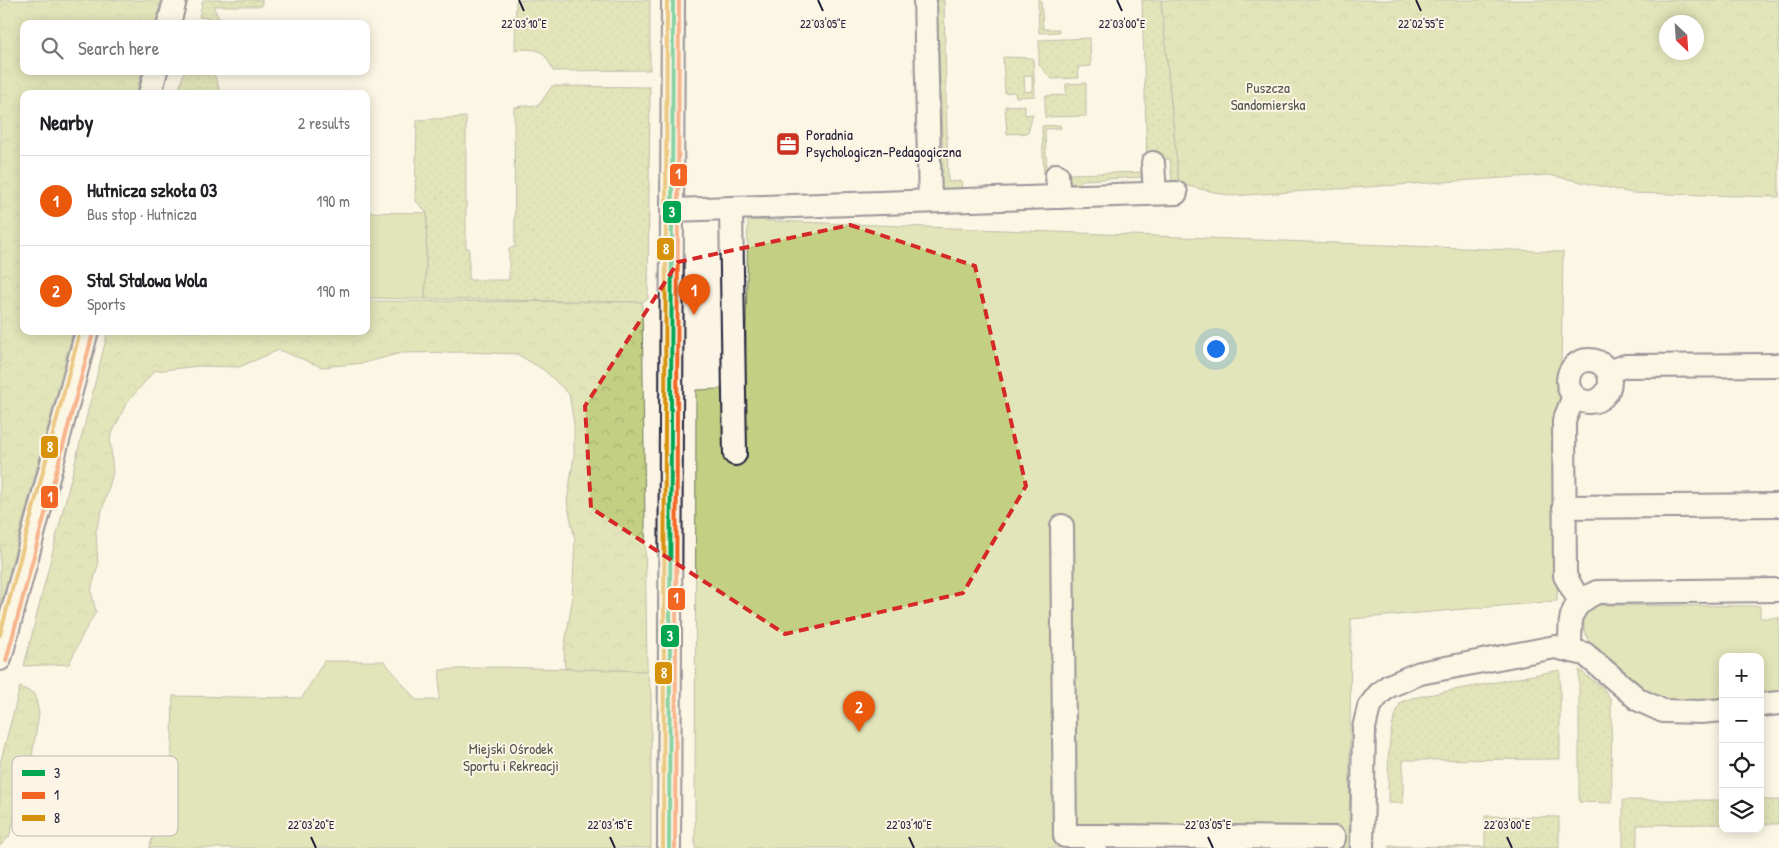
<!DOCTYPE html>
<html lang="en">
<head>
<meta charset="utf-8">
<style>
  :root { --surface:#fff; --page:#f6f6f6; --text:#202124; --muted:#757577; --line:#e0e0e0; --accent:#ea580c }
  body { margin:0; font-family:"Patrick Hand",sans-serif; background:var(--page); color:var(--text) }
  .controls { position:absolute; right:15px; bottom:15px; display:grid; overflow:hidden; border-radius:10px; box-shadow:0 2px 12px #0003 }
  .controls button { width:45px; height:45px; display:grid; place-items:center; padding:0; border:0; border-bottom:1px solid var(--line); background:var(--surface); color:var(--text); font:25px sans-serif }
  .compass { position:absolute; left:1659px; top:15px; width:45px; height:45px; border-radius:50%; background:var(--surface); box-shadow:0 2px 12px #0003; rotate:155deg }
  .you { position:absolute; left:1215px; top:348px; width:18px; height:18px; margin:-12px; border:4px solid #fff; border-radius:50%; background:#1a73e8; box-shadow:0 0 0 8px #1a73e833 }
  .badge { display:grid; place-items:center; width:32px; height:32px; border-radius:50%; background:var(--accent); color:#fff; font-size:16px; font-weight:700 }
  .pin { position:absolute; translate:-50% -41px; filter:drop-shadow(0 1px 2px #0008) }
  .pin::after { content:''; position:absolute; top:26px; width:18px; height:15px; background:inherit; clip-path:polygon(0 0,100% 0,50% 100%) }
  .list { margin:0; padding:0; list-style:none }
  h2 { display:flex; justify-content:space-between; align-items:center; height:65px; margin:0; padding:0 20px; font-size:21px }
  h2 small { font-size:16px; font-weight:400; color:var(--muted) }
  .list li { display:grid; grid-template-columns:32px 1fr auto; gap:15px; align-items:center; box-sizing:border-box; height:90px; padding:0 20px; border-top:1px solid var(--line) }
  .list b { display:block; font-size:19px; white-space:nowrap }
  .list p { margin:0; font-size:16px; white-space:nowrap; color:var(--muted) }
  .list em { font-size:16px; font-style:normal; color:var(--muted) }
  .icon { flex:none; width:28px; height:28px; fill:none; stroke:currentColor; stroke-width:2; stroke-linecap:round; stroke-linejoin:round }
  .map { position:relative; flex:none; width:1779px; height:848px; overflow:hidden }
  .search { position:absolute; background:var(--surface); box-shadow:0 2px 12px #0003; left:20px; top:20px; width:350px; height:55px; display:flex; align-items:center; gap:12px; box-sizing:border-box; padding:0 18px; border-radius:10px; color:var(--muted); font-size:19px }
  .panel { position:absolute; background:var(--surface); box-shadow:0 2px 12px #0003; left:20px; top:90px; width:350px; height:245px; border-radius:10px }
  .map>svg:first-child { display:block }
  .grass { fill:url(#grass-dots); stroke:#727960; fill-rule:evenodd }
  .forest { fill:url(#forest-crowns); stroke:#727960; fill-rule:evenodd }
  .park { fill:#c3d084; stroke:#727960 }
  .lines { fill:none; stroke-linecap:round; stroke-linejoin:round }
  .minor-casing { stroke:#22223b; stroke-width:26 }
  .minor { stroke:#fcf5e5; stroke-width:22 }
  .bus-1-casing { stroke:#fcf5e5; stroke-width:8 }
  .bus-2-casing { stroke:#fcf5e5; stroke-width:8 }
  .bus-3-casing { stroke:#fcf5e5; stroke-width:8 }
  .bus-1 { stroke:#00a651; stroke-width:4 }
  .bus-2 { stroke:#f26522; stroke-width:4 }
  .bus-3 { stroke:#d79209; stroke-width:4 }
  .marked { fill:none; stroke:#d62828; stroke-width:4; stroke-dasharray:10 6; stroke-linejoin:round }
  .ticks { fill:none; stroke:#22223b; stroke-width:2 }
  .labels { text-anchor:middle; stroke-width:4; stroke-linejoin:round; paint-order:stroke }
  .park-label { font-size:15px; fill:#525651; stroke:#fcf5e5 }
  .poi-label { font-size:15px; fill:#22223b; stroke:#fcf5e5; text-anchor:start }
  .key { fill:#fcf5e5; stroke:#bbb6b2; stroke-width:1 }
  .key-label { font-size:14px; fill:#22223b }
  .ticks-label { font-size:12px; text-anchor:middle; fill:#22223b; stroke:#fcf5e5; stroke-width:4; stroke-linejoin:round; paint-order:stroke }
  .line-badge { stroke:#fcf5e5; stroke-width:2 }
  .badge-label { font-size:14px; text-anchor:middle; font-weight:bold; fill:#fff }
</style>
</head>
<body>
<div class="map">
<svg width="1779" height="848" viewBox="0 0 1779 848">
  <defs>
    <pattern id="grass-dots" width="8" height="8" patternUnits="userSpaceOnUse" patternTransform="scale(1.25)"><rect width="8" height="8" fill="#c3d084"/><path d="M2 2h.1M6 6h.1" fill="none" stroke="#a7b273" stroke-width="1.8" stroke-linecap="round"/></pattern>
    <pattern id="forest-crowns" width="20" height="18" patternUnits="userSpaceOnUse" patternTransform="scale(1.25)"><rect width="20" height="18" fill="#c3d084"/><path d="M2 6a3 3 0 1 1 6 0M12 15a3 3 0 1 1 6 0" fill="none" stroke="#a7b273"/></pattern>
  </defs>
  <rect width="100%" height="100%" fill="#fcf5e5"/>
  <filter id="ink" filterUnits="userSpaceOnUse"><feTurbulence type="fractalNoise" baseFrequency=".02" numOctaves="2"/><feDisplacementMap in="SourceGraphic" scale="10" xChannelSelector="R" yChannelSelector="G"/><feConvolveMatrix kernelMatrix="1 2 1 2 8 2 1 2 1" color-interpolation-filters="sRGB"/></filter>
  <g filter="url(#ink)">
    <!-- grass -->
    <g class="grass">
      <polygon points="203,0 262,0 262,6 213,6 219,19 216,22 209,18 199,17"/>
      <path d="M 516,0 L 650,0 L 650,70 L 553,71 C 544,49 538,48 515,50 Z"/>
      <polygon points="930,0 944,0 948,182 962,181 961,193 940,192 937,178 943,170 938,21 931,15"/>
      <polygon points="1142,0 1161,0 1179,184 1172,182 1170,159 1147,161"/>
      <polygon points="1090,38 1091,66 1078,67 1079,78 1052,79 1039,65 1039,40"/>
      <path d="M 1003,57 L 1033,58 L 1035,96 L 1016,97 L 1015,92 L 1005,93 ZM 1032,75 L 1032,91 L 1025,92 L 1024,76 Z"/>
      <polygon points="184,71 213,71 221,94 178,94"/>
      <polygon points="1086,83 1086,116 1045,117 1045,96 1066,95 1066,84"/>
      <polygon points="552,86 650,87 648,299 642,302 425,299 427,213 415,200 417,120 466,117 466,248 469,248 469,280 509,280 509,248 515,247 514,107 539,105"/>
      <polygon points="1025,105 1025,115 1033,114 1028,133 1007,134 1005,106"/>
      <polygon points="1147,172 1147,177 1082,180 1074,190 1069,186 1069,174"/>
      <path d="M 1560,670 L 1560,759 L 1403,760 L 1403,803 L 1388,803 C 1389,770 1385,733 1401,702 L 1412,698 Z"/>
      <polygon points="1579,670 1602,687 1611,699 1612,803 1579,802"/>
      <polygon points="1623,800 1723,800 1723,824 1637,825 1637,848 1623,848"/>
      <rect x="1760" y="800" width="19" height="24"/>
      <polygon points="1485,816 1559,817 1559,848 1389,848 1389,846 1485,847"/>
    </g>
    <!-- forest -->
    <g class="forest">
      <polygon points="0,0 161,0 155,24 24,24 24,71 142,71 136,94 24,94 24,331 73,331 0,607"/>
      <path d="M 1161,0 L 1779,0 L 1779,197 L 1632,193 L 1549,175 L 1231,196 L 1179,184 ZM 1666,22 L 1696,22 L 1696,52 L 1666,52 Z"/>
      <polygon points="366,301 642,302 647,671 565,669 564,650 572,602 575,540 567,502 574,455 574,424 569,394 544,370 517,354 467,352 401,353 364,363 322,367 279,350 239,367 199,366 154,371 126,404 110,438 113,473 96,531 98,565 91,591 96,612 83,634 69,664 24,666 108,331 366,331"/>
      <polygon points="20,687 35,694 39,714 31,762 9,837 0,846 0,764"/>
    </g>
    <!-- park -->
    <g class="park">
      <polygon points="1038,0 1041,0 1043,29 1059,29 1059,32 1039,33"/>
      <polygon points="1060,125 1061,128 1045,129 1047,178 1044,180 1042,126"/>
      <polygon points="366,212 427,213 425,299 366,298"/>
      <polygon points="748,220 1563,252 1557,601 1351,619 1349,848 695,848 696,390 745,388"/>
      <polygon points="1584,605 1760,606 1760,618 1779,618 1779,697 1760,698 1760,657 1723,657 1723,702 1666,701 1636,689 1590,645 1584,629"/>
      <polygon points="324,661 384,661 416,700 439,700 440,670 496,667 647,671 651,693 651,848 149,848 171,783 173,696 302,698"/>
    </g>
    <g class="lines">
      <defs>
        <g id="minor">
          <polyline points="925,0 930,201"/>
          <polyline points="169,24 175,0"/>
          <polyline points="150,94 156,71"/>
          <polyline points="1153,163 1155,193"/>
          <polyline points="1057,175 1059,197"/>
          <polyline points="672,210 1176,193"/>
          <polyline points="731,210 735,454"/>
          <circle cx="1589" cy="381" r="21"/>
          <polyline points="1608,372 1625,366 1779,365"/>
          <polyline points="1574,396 1564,421 1565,576 1579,600"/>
          <polyline points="1564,507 1779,505"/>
          <polyline points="1062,526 1065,836 1095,836"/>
          <path d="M 1570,650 C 1571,618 1566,607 1597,592 L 1779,590"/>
          <polyline points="0,659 87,331"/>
          <polyline points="1760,705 1779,703"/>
          <polyline points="669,848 673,0"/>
          <polyline points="1095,848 1095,836 1334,838"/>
          <polyline points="1362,848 1364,728 1369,707 1379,694 1389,686 1420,673 1555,647 1585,654 1639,700 1663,711 1701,712 1723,710"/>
        </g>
      </defs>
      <!-- minor casing -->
      <use href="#minor" class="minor-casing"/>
      <!-- minor -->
      <use href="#minor" class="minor"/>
      <defs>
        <polyline id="bus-1" points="669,848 673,0"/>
        <g id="bus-2">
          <polyline points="6,661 93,333"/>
          <polyline points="675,848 679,0"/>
        </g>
        <g id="bus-3">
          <polyline points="0,635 80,331"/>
          <polyline points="663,848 667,0"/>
        </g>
      </defs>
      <!-- bus-1 casing -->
      <use href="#bus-1" class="bus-1-casing"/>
      <!-- bus-2 casing -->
      <use href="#bus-2" class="bus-2-casing"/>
      <!-- bus-3 casing -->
      <use href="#bus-3" class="bus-3-casing"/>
      <!-- bus-1 -->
      <use href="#bus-1" class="bus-1"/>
      <!-- bus-2 -->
      <use href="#bus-2" class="bus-2"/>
      <!-- bus-3 -->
      <use href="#bus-3" class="bus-3"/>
    </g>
  </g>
  <!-- marked area -->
  <path d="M0 0H1779V848H0ZM 850,225 L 975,266 L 1026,486 L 963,593 L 785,634 L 591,508 L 585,406 L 678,262 Z" fill="#fcf5e5" fill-opacity=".55" fill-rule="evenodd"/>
  <path class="marked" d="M 850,225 L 975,266 L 1026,486 L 963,593 L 785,634 L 591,508 L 585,406 L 678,262 Z"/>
  <!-- ticks -->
  <path class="ticks" d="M 519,0 L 524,11M 818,0 L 823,11M 1117,0 L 1122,11M 1416,0 L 1421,11M 311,837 L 316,848M 610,837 L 615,848M 909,837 L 914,848M 1208,837 L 1213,848M 1507,837 L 1512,848"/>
  <!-- icons -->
  <defs>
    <symbol id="office-square" viewBox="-11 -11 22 22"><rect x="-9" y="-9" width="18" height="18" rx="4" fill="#c8321e" stroke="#fcf5e5"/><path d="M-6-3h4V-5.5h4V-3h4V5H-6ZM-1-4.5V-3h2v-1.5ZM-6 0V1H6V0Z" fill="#fff"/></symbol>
  </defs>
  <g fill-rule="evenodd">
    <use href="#office-square" x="774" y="130" width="28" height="28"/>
  </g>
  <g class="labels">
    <!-- park labels -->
    <g class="park-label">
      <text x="1268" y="93">Puszcza<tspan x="1268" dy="17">Sandomierska</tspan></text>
      <text x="511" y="754">Miejski Ośrodek<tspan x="511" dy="17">Sportu i Rekreacji</tspan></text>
    </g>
    <!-- poi labels -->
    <g class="poi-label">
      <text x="806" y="140">Poradnia<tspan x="806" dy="17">Psychologiczn-Pedagogiczna</tspan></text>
    </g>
  </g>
  <!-- legend -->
  <rect x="12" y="756" width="166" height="80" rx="8" class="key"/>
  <rect x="22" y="770" width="23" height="6" fill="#00a651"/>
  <rect x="22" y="792" width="23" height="7" fill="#f26522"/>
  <rect x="22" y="815" width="23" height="6" fill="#d79209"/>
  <g class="key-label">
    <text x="54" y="778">3</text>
    <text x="54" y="800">1</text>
    <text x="54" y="823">8</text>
  </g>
  <g class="ticks-label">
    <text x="524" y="28">22°03'10"E</text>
    <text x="823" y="28">22°03'05"E</text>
    <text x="1122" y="28">22°03'00"E</text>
    <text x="1421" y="28">22°02'55"E</text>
    <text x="311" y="829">22°03'20"E</text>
    <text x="610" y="829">22°03'15"E</text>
    <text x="909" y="829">22°03'10"E</text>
    <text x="1208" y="829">22°03'05"E</text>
    <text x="1507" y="829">22°03'00"E</text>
  </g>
  <g class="line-badge">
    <rect x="669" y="163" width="19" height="24" rx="5" fill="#f26522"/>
    <rect x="662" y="200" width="20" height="24" rx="5" fill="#00a651"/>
    <rect x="656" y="237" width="19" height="24" rx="5" fill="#d79209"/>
    <rect x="40" y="435" width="19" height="24" rx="5" fill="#d79209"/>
    <rect x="40" y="485" width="19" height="24" rx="5" fill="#f26522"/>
    <rect x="667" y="587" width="19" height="24" rx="5" fill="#f26522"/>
    <rect x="660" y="624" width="20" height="24" rx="5" fill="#00a651"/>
    <rect x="654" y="661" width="19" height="24" rx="5" fill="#d79209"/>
  </g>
  <g class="badge-label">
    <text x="678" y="179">1</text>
    <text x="672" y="217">3</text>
    <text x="666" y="254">8</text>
    <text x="50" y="452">8</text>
    <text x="50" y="502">1</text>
    <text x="676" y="603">1</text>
    <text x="670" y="641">3</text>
    <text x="664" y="678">8</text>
  </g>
</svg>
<div class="controls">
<button>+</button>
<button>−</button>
<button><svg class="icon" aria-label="locate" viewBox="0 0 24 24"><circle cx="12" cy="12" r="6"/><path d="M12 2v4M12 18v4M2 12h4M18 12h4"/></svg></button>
<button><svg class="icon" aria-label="layers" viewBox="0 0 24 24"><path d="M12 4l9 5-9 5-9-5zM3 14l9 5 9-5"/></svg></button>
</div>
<svg class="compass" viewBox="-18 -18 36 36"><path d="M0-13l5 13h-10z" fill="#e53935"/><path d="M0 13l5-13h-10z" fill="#757577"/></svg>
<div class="you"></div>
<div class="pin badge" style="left:694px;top:315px">1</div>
<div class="pin badge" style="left:859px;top:732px">2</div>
<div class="search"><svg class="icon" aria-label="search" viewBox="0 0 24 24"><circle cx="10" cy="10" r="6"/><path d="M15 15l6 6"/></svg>Search here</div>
<section class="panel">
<h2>Nearby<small>2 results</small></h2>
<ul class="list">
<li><span class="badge">1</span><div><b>Hutnicza szkoła 03</b><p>Bus stop · Hutnicza</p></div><em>190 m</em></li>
<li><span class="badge">2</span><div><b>Stal Stalowa Wola</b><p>Sports</p></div><em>190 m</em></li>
</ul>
</section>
</div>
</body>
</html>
